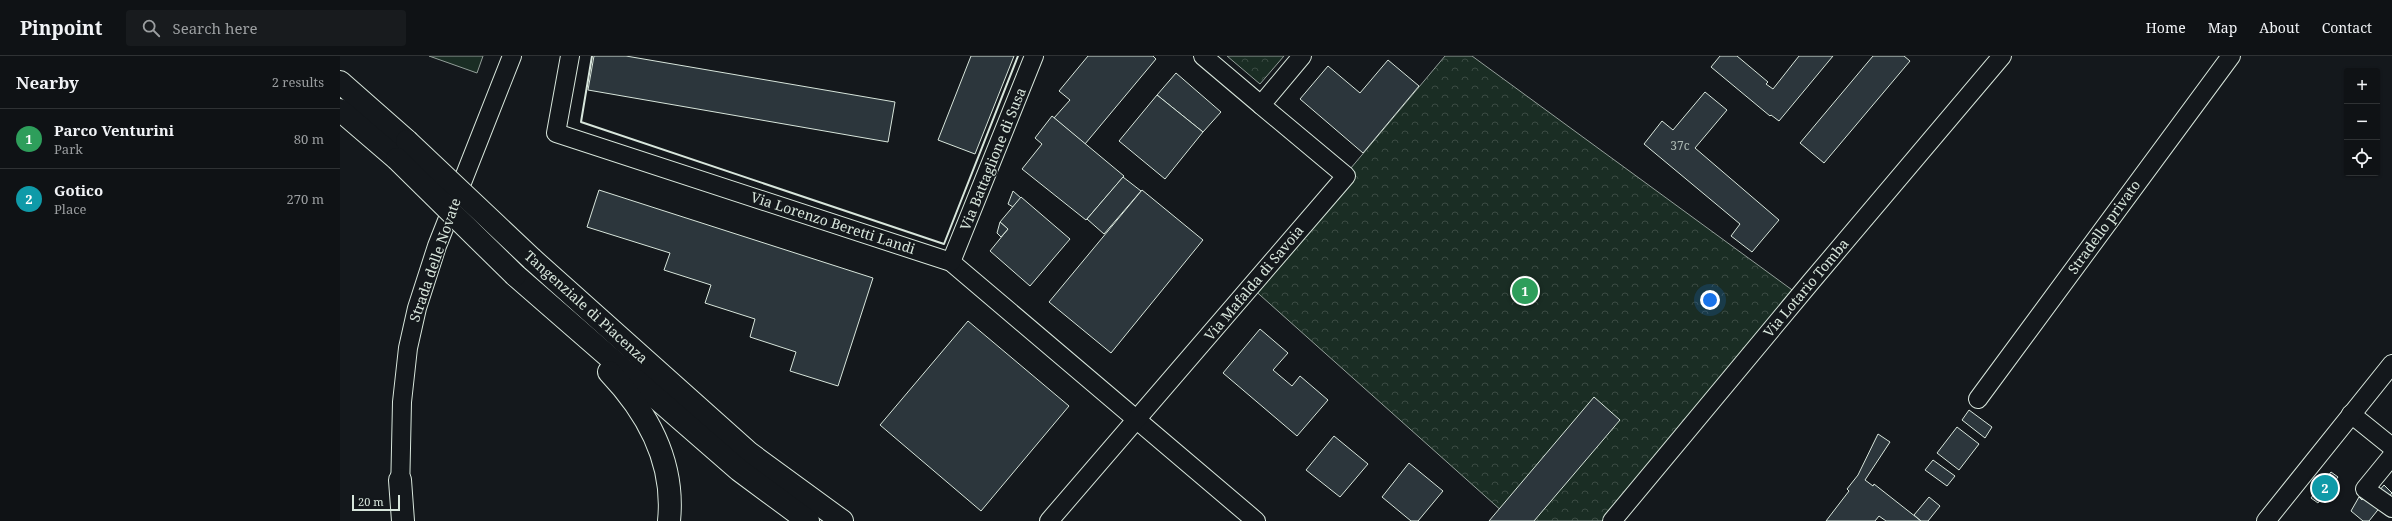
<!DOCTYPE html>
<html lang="en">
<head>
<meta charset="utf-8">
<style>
  :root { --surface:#0f1215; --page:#181b1e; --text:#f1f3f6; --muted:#9b9ea0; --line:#2f3234; --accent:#ffb74d }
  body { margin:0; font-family:"Noto Serif",serif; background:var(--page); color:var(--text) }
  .controls { position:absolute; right:12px; top:12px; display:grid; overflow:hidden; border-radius:4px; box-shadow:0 1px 3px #0004 }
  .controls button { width:36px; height:36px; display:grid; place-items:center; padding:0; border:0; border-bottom:1px solid var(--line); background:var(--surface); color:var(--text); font:20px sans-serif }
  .scale { position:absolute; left:12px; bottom:10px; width:48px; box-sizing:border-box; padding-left:4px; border:2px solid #d8e6dc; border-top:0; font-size:11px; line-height:14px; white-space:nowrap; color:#d8e6dc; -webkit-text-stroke:3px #14181c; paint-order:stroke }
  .you { position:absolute; left:1370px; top:244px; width:14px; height:14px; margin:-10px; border:3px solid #fff; border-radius:50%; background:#1a73e8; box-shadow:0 0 0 6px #1a73e833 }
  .badge { display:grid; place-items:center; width:26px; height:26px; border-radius:50%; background:var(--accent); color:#fff; font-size:13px; font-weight:700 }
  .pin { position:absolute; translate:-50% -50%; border:2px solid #fff; box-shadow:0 1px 4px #0006 }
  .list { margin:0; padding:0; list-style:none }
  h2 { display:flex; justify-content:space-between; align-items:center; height:52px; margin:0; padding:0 16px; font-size:17px }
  h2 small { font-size:13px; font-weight:400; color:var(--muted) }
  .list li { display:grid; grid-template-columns:26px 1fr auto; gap:12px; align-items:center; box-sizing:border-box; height:60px; padding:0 16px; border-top:1px solid var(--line) }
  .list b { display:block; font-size:15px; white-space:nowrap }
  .list p { margin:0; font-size:13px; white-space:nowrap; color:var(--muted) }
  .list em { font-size:13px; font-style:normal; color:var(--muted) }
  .icon { flex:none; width:22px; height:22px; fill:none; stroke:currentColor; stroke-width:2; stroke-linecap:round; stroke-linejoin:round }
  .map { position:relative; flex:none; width:2052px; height:465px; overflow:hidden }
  header { display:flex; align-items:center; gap:24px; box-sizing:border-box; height:56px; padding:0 20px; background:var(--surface); border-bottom:1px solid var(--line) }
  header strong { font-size:19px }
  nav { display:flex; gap:22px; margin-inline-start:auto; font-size:14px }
  .search { width:280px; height:36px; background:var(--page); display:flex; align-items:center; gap:10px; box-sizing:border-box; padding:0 14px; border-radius:4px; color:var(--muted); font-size:15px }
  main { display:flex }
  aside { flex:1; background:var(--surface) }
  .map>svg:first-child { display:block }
  .park { fill:url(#park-crowns); stroke:#939e99 }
  .pitch { fill:#1a2d24; stroke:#939e99 }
  .building { fill:#2c363c; stroke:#d8e6dc }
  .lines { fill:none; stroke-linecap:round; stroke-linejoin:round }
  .minor-casing { stroke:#d8e6dc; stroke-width:20 }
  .highway-casing { stroke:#d8e6dc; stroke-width:24 }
  .minor { stroke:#14181c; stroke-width:18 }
  .highway { stroke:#14181c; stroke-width:22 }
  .highway-bridge-casing { stroke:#d8e6dc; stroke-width:24; stroke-linecap:butt }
  .highway-bridge { stroke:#14181c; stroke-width:22 }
  .wall { stroke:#d8e6dc; stroke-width:2 }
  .labels { text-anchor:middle; stroke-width:3; stroke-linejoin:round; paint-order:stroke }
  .number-label { font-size:12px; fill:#adbab4 }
  .street-label { font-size:14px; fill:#d8e6dc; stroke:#14181c }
</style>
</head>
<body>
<header>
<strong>Pinpoint</strong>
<div class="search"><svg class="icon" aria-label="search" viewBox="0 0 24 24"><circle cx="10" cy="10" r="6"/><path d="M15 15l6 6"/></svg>Search here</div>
<nav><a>Home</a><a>Map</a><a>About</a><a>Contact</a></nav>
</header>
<main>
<aside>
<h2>Nearby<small>2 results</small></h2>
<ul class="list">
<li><span class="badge" style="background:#2e9e5b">1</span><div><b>Parco Venturini</b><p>Park</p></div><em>80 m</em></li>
<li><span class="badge" style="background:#0f9aa8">2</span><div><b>Gotico</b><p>Place</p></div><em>270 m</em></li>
</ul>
</aside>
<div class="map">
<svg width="2052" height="465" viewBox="0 0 2052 465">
  <defs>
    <pattern id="park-crowns" width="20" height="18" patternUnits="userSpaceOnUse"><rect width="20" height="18" fill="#1a2d24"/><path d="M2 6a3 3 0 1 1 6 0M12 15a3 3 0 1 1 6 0" fill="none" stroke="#3b4b43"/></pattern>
  </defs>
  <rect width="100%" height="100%" fill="#14181c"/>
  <!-- park -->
  <g class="park">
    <polygon points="887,0 944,0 920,28"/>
    <polygon points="1105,0 1132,0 1459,239 1272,465 1173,465 911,231"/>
  </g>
  <!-- pitch -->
  <polygon class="pitch" points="89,0 143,0 137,17"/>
  <!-- building -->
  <g class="building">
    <polygon points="254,0 286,0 555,46 548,86 248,34"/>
    <polygon points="631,0 674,0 635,98 598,84"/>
    <polygon points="748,0 813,0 816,3 745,88 714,62 730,44 719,35"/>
    <polygon points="1380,0 1397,0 1428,26 1426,28 1433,33 1459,0 1493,0 1439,65 1431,59 1430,60 1371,11"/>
    <polygon points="1533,0 1564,0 1570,5 1484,107 1460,87"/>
    <polygon points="1048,4 1079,30 1023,97 960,43 988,10 1020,37"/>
    <polygon points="836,17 881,56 863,76 817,39"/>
    <polygon points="1365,36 1387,54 1355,92 1439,164 1412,196 1391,180 1400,168 1304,88 1322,65 1333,74"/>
    <polygon points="817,39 863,76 825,123 779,85"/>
    <polygon points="712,60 784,120 746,164 682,113 702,88 695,82"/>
    <polygon points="783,121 801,135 764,178 747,163"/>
    <polygon points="259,134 533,222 498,330 450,315 456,296 410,281 415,263 365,247 371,229 324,214 330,197 247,171"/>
    <polygon points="802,134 863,184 771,297 709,246"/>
    <polygon points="673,135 681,142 673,151 668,148"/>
    <polygon points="681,141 730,183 690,230 650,195 668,173 660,166"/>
    <polygon points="660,166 668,173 661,181 657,177"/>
    <polygon points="628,265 729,350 641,455 540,369"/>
    <polygon points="920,273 948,297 933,314 952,330 960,320 988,344 957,380 883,317"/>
    <polygon points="1254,341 1280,364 1194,465 1149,465"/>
    <polygon points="1629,354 1652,371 1645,382 1622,364"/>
    <polygon points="1617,371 1639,388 1619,414 1597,397"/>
    <polygon points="1538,378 1550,386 1525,424 1533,430 1534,428 1581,465 1546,465 1539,460 1535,465 1486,465 1509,435 1507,433 1518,419"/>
    <polygon points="994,380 1028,408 1000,441 966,414"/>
    <polygon points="1593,404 1615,420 1607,430 1585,414"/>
    <polygon points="1069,407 1103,435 1078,465 1071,465 1042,441"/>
    <polygon points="1991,416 1998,421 1978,447 1971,442"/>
    <polygon points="2044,429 2052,437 2041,450 2032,443"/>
    <polygon points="2026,439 2041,450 2029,465 2023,465 2011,455 2019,441 2022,444"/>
    <polygon points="1589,441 1600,450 1588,465 1581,465 1574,459"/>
  </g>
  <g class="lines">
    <defs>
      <g id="minor">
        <polyline points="230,0 216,77 611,206 916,465"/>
        <polyline points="863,0 921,49"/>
        <polyline points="611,206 694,0"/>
        <polyline points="1638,343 1891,0"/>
        <polyline points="2011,358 2052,391"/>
        <polyline points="2052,400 2025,433 2052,452"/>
        <polyline points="60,438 62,346 68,292 77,252 97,190 172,0"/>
        <polyline points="709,465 1006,120 921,49 962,0"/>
        <polyline points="1272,465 1470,227 1662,0"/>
        <polyline points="1926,465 2052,308"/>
      </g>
      <g id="highway">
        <polyline points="0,26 67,85"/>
        <polyline points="0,54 57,103"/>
        <polyline points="192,203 409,397 502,465"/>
        <polyline points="175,219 399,414 468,465"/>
        <path d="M 269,316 C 308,357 335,407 329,465"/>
        <polyline points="60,424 63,465"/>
      </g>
    </defs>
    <!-- minor casing -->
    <use href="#minor" class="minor-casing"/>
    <!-- highway casing -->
    <use href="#highway" class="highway-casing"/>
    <!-- minor -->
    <use href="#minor" class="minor"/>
    <!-- highway -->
    <use href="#highway" class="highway"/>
    <defs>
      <g id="highway-bridge">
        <polyline points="67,85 192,203"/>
        <polyline points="57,103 175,219"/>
      </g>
    </defs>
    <!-- highway-bridge casing -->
    <use href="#highway-bridge" class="highway-bridge-casing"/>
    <!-- highway-bridge -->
    <use href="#highway-bridge" class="highway-bridge"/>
    <!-- wall -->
    <polyline class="wall" points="252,0 241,66 604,188 678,0"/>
  </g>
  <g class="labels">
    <!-- number labels -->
    <g class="number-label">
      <text x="1340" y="94">37c</text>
    </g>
    <!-- street labels -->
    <g class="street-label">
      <text transform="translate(653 103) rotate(-68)" y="5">Via Battaglione di Susa</text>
      <text transform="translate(493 167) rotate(18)" y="5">Via Lorenzo Beretti Landi</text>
      <text transform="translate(1764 171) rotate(-54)" y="5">Stradello privato</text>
      <text transform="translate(95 204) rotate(-71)" y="5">Strada delle Novate</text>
      <text transform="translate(914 227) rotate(-50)" y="5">Via Mafalda di Savoia</text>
      <text transform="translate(1466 232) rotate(-50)" y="5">Via Lotario Tomba</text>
      <text transform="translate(246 251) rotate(42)" y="5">Tangenziale di Piacenza</text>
    </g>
  </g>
</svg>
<div class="controls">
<button>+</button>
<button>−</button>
<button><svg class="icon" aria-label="locate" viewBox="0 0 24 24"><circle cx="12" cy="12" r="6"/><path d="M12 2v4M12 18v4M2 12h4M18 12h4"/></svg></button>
</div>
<div class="scale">20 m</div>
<div class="you"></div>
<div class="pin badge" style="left:1185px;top:235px;background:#2e9e5b">1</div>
<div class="pin badge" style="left:1985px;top:432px;background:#0f9aa8">2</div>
</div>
</main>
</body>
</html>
